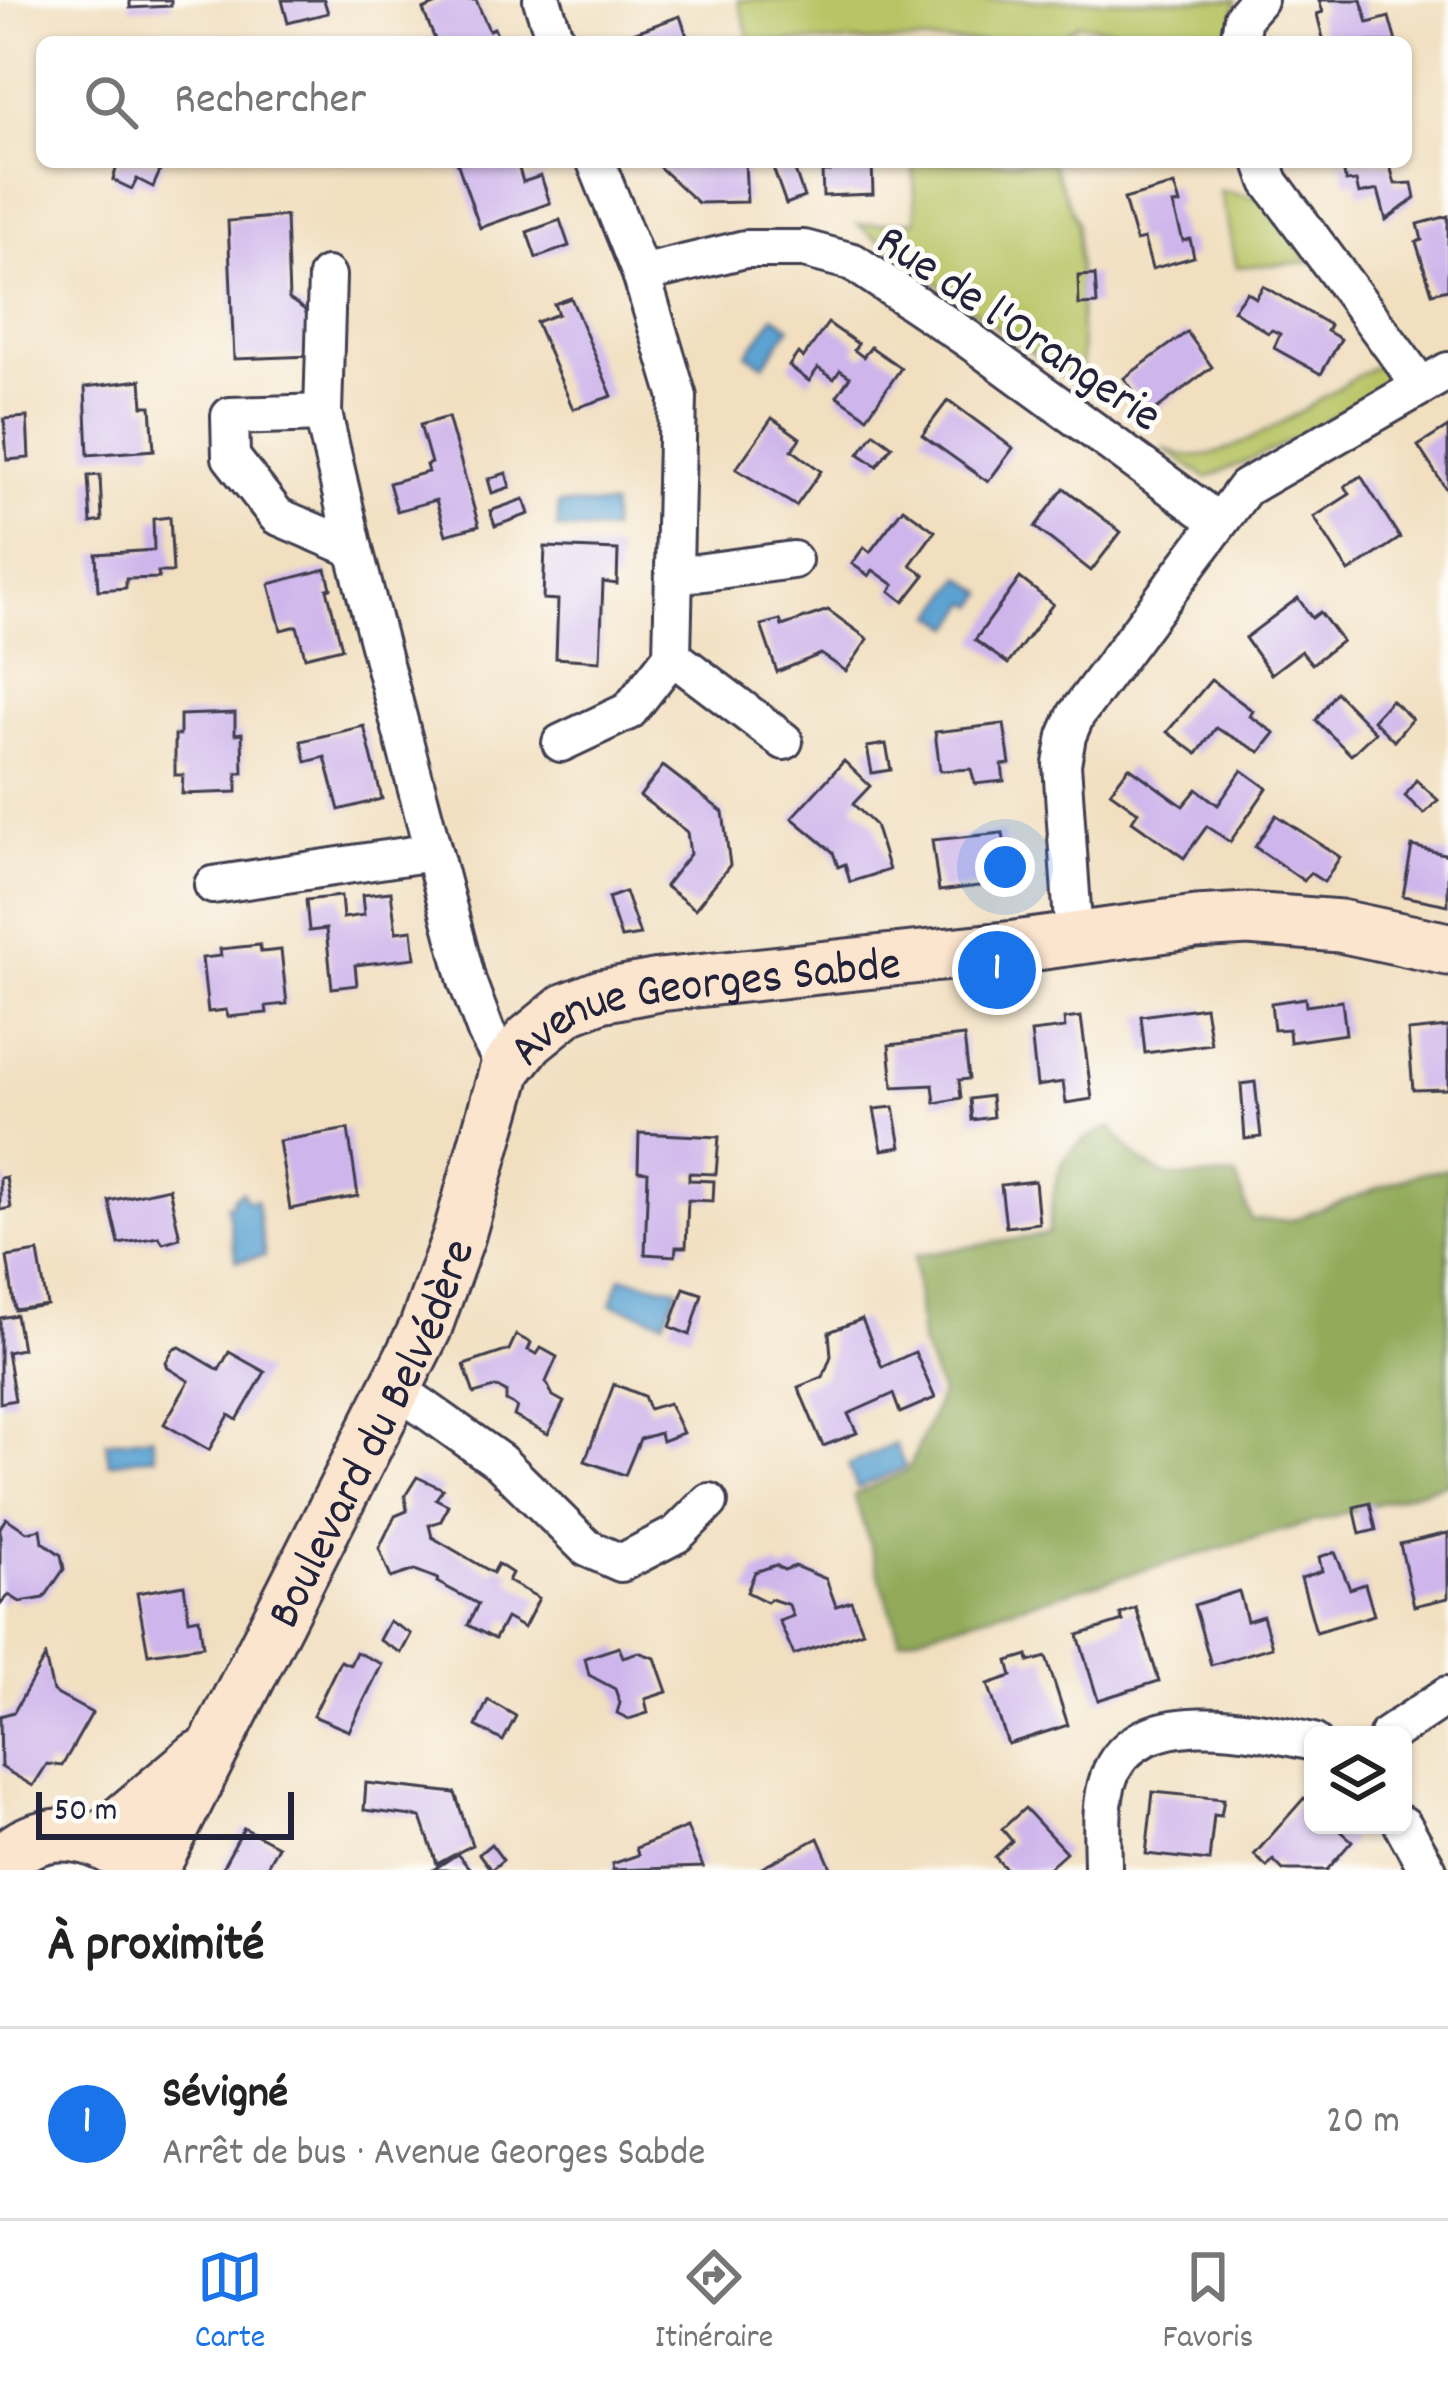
<!DOCTYPE html>
<html lang="fr">
<head>
<meta charset="utf-8">
<style>
  :root { --surface:#fff; --page:#f2f2f2; --text:#222; --muted:#767676; --line:#e0e0e0; --accent:#1a73e8 }
  body { margin:0; font-family:Dekko,sans-serif; background:var(--page); color:var(--text) }
  .controls { position:absolute; right:36px; bottom:36px; display:grid; overflow:hidden; border-radius:18px; box-shadow:0 3px 9px #0004 }
  .controls button { width:108px; height:108px; display:grid; place-items:center; padding:0; border:0; border-bottom:3px solid var(--line); background:var(--surface); color:var(--text); font:60px sans-serif }
  .scale { position:absolute; left:36px; bottom:30px; width:258px; box-sizing:border-box; padding-left:12px; border:6px solid #22223b; border-top:0; font-size:33px; line-height:42px; white-space:nowrap; color:#22223b; -webkit-text-stroke:9px #fdfcf7; paint-order:stroke }
  .you { position:absolute; left:1005px; top:867px; width:42px; height:42px; margin:-30px; border:9px solid #fff; border-radius:50%; background:#1a73e8; box-shadow:0 0 0 18px #1a73e833 }
  .badge { display:grid; place-items:center; width:78px; height:78px; border-radius:50%; background:var(--accent); color:#fff; font-size:39px; font-weight:700 }
  .pin { position:absolute; translate:-50% -50%; border:6px solid #fff; box-shadow:0 3px 12px #0006 }
  .list { margin:0; padding:0; list-style:none }
  h2 { display:flex; justify-content:space-between; align-items:center; height:156px; margin:0; padding:0 48px; font-size:51px }
  h2 small { font-size:39px; font-weight:400; color:var(--muted) }
  .list li { display:grid; grid-template-columns:78px 1fr auto; gap:36px; align-items:center; box-sizing:border-box; height:192px; padding:0 48px; border-top:3px solid var(--line) }
  .list b { display:block; font-size:45px; white-space:nowrap }
  .list p { margin:0; font-size:39px; white-space:nowrap; color:var(--muted) }
  .list em { font-size:39px; font-style:normal; color:var(--muted) }
  .icon { flex:none; width:66px; height:66px; fill:none; stroke:currentColor; stroke-width:2; stroke-linecap:round; stroke-linejoin:round }
  .map { position:relative; flex:none; width:1448px; height:1870px; overflow:hidden }
  .search { position:absolute; background:var(--surface); box-shadow:0 3px 9px #0004; left:36px; right:36px; top:36px; height:132px; display:flex; align-items:center; gap:30px; box-sizing:border-box; padding:0 42px; border-radius:18px; color:var(--muted); font-size:45px }
  .sheet { height:348px; background:var(--surface) }
  nav { display:flex; justify-content:space-around; align-items:center; box-sizing:border-box; height:168px; border-top:3px solid var(--line); background:var(--surface); font-size:33px; color:var(--muted) }
  nav a { display:grid; justify-items:center; gap:6px }
  nav .on { color:var(--accent) }
  .map>svg:first-child { display:block }
  .green { fill:#b8c465; stroke:#6d7350; stroke-width:3 }
  .forest { fill:#92aa5a; stroke:#5a664a; stroke-width:3 }
  .water { fill:#5ba3d2; stroke:#3e6286; stroke-width:3 }
  .building { fill:#ceb5eb }
  .lines { fill:none; stroke-linecap:round; stroke-linejoin:round }
  .street-casing { stroke:#413e4f; stroke-width:42 }
  .secondary-casing { stroke:#413e4f; stroke-width:57 }
  .street { stroke:#fff; stroke-width:36 }
  .secondary { stroke:#fbe5cf; stroke-width:51 }
  .labels { text-anchor:middle; stroke-width:10; stroke-linejoin:round; paint-order:stroke }
  .street-label { font-size:48px; fill:#22223b; stroke:#fdfcf7 }
</style>
</head>
<body>
<div class="map">
<svg width="1448" height="1870" viewBox="0 0 1448 1870">
  <rect width="100%" height="100%" fill="#fdfcf7"/>
  <filter id="ink" filterUnits="userSpaceOnUse"><feTurbulence type="fractalNoise" baseFrequency=".00833" numOctaves="2"/><feDisplacementMap in="SourceGraphic" scale="24" xChannelSelector="R" yChannelSelector="G"/><feConvolveMatrix kernelMatrix="1 2 1 2 8 2 1 2 1" color-interpolation-filters="sRGB"/></filter>
  <filter id="wash" filterUnits="userSpaceOnUse"><feTurbulence type="fractalNoise" baseFrequency=".004" numOctaves="4" result="noise"/><feDisplacementMap in="SourceGraphic" scale="48" xChannelSelector="R" yChannelSelector="G"/><feGaussianBlur stdDeviation="2.7" result="paint"/><feColorMatrix in="noise" values="0 0 0 0 0 0 0 0 0 0 0 0 0 0 0 0 0 1.4 0 .05"/><feComposite in="paint" operator="in"/></filter>
  <g filter="url(#wash)">
    <rect width="100%" height="100%" fill="#f1dfc0"/>
    <!-- green -->
    <g class="green">
      <polygon points="738,0 1236,0 1233,42 1173,42 1078,23 1056,42 751,42"/>
      <polygon points="913,162 1051,162 1077,223 1083,391 858,225 916,221"/>
      <polygon points="1220,191 1268,199 1310,262 1237,267"/>
      <path d="M 1381,362 L 1397,380 L 1275,449 L 1207,478 L 1163,448 C 1178,455 1192,458 1208,455 C 1256,445 1336,388 1381,362 Z"/>
    </g>
    <!-- forest -->
    <path class="forest" d="M 1111,1127 C 1157,1186 1166,1178 1236,1176 L 1251,1220 L 1292,1220 L 1417,1174 L 1448,1169 L 1448,1483 L 900,1640 L 854,1495 L 908,1470 L 941,1394 L 921,1343 L 914,1256 L 1048,1234 C 1056,1179 1052,1149 1111,1127 Z"/>
    <!-- water -->
    <g class="water">
      <polygon points="774,316 790,327 764,365 747,354"/>
      <polygon points="559,504 612,506 611,531 557,529"/>
      <polygon points="962,577 985,593 977,606 970,602 953,627 935,615"/>
      <polygon points="242,1191 247,1201 256,1200 265,1256 236,1261 227,1205 233,1203 233,1198"/>
      <polygon points="621,1277 678,1288 664,1321 611,1304"/>
      <polygon points="152,1436 155,1456 109,1463 106,1442"/>
      <polygon points="895,1444 905,1467 857,1488 848,1465"/>
    </g>
    <g id="blocks">
      <!-- building -->
      <g class="building">
        <polygon points="130,0 171,0 171,6 130,8"/>
        <polygon points="282,0 324,0 328,13 288,23"/>
        <polygon points="446,0 476,0 489,30 494,28 500,42 436,42 423,10"/>
        <polygon points="1319,0 1361,0 1368,23 1389,17 1396,42 1324,42 1317,14 1323,12"/>
        <polygon points="680,16 689,42 636,42 633,33"/>
        <polygon points="118,162 164,162 153,187 137,179 132,189 113,180"/>
        <polygon points="457,162 517,162 523,182 541,176 550,203 480,228"/>
        <polygon points="654,162 745,162 747,202 698,203"/>
        <polygon points="771,162 792,162 804,197 786,204"/>
        <polygon points="830,162 872,162 873,194 823,196 822,172 830,172"/>
        <polygon points="1341,162 1389,162 1395,184 1412,183 1415,198 1386,220 1378,190 1359,194 1356,181 1346,182"/>
        <polygon points="1174,185 1180,204 1173,205 1183,241 1190,239 1194,257 1152,269 1144,239 1136,241 1124,199"/>
        <polygon points="286,216 289,299 304,309 311,322 312,356 234,359 228,221"/>
        <polygon points="1448,216 1448,289 1432,293 1416,242 1422,240 1418,224"/>
        <polygon points="560,220 569,246 536,258 527,232"/>
        <polygon points="1095,275 1097,304 1079,305 1078,276"/>
        <polygon points="1263,286 1330,325 1327,331 1341,339 1321,374 1274,348 1280,334 1272,330 1268,333 1233,310 1247,292 1256,298"/>
        <polygon points="571,298 612,396 573,409 536,322 558,314 554,304"/>
        <polygon points="828,323 858,344 854,350 863,357 871,347 901,368 867,417 837,396 850,377 840,370 834,379 818,368 809,381 789,366 798,353 803,358"/>
        <polygon points="1187,332 1212,367 1150,414 1124,378"/>
        <polygon points="141,380 143,406 151,406 154,450 88,455 85,387"/>
        <polygon points="948,400 1013,448 988,482 922,435"/>
        <polygon points="27,417 29,458 7,460 4,419"/>
        <polygon points="448,417 479,526 446,535 436,500 397,511 389,483 428,472 426,465 431,463 420,425"/>
        <polygon points="772,418 800,438 792,450 821,471 796,506 736,469"/>
        <polygon points="1448,427 1448,492 1418,446"/>
        <polygon points="874,433 892,446 877,466 859,454"/>
        <polygon points="506,473 510,487 492,493 488,479"/>
        <polygon points="100,475 102,521 91,523 88,476"/>
        <polygon points="1361,476 1400,538 1349,572 1314,517 1350,494 1345,486"/>
        <polygon points="1064,488 1121,532 1091,571 1035,527"/>
        <polygon points="524,499 529,514 495,526 490,511"/>
        <polygon points="903,508 935,531 910,565 925,575 904,602 890,591 894,585 873,570 869,576 852,564 864,547 870,552"/>
        <polygon points="170,517 173,572 158,572 159,578 126,579 126,588 98,590 96,554 154,550 153,519"/>
        <polygon points="545,547 618,550 617,584 603,582 600,661 556,658 558,600 543,599"/>
        <polygon points="326,569 331,588 327,589 342,648 305,657 297,626 281,630 269,584"/>
        <polygon points="1020,578 1053,604 1008,664 975,640"/>
        <polygon points="1298,598 1312,618 1320,612 1342,641 1312,664 1301,651 1271,674 1245,638"/>
        <polygon points="828,610 868,639 846,671 821,654 777,672 761,625 780,620 782,626"/>
        <polygon points="1211,680 1253,711 1250,716 1275,733 1260,752 1216,728 1197,754 1167,732"/>
        <polygon points="1336,692 1375,732 1351,755 1316,720"/>
        <polygon points="1391,700 1412,719 1394,741 1373,720"/>
        <polygon points="235,713 235,734 242,733 243,773 237,773 237,792 182,794 183,775 175,775 175,735 180,735 180,715"/>
        <polygon points="1004,724 1010,764 1002,765 1004,781 975,784 971,769 940,771 935,732"/>
        <polygon points="364,726 382,799 339,810 325,757 306,762 301,741"/>
        <polygon points="886,744 891,770 872,773 867,747"/>
        <polygon points="844,761 870,786 853,804 875,825 889,870 850,882 845,864 838,867 833,852 792,818"/>
        <polygon points="663,766 723,812 730,865 695,909 665,886 690,854 687,832 640,796"/>
        <polygon points="1129,767 1183,806 1197,789 1218,805 1242,770 1267,788 1230,842 1207,826 1184,858 1132,821 1138,812 1110,792"/>
        <polygon points="1416,780 1438,800 1424,814 1405,796"/>
        <polygon points="1276,815 1340,857 1324,882 1310,873 1304,881 1255,847"/>
        <polygon points="1003,833 1010,882 939,891 932,840"/>
        <polygon points="1412,846 1448,855 1448,905 1403,896"/>
        <polygon points="391,892 396,932 412,930 415,958 355,965 357,985 332,988 326,929 309,931 306,900 341,896 343,918 364,915 362,895"/>
        <polygon points="625,892 640,935 621,938 608,898"/>
        <polygon points="260,945 261,952 281,950 287,1004 266,1006 267,1013 228,1017 226,1010 208,1012 202,958 221,956 220,949"/>
        <polygon points="1305,998 1306,1006 1342,1001 1346,1034 1290,1042 1289,1029 1274,1030 1271,1003"/>
        <polygon points="1205,1007 1211,1044 1145,1053 1141,1016"/>
        <polygon points="1081,1017 1092,1099 1066,1103 1063,1082 1037,1086 1031,1032 1065,1028 1064,1019"/>
        <polygon points="1448,1027 1448,1089 1413,1090 1408,1031"/>
        <polygon points="964,1036 969,1079 959,1080 961,1098 935,1103 933,1085 893,1087 889,1045"/>
        <polygon points="1255,1082 1261,1137 1245,1139 1241,1084"/>
        <polygon points="991,1096 993,1117 972,1120 970,1099"/>
        <polygon points="894,1107 901,1147 882,1150 874,1109"/>
        <polygon points="348,1129 358,1196 290,1209 279,1141"/>
        <polygon points="639,1133 719,1137 716,1174 689,1173 689,1180 714,1181 713,1201 688,1200 686,1247 676,1247 675,1256 645,1254 648,1172 638,1171"/>
        <polygon points="6,1177 11,1208 0,1210 0,1178"/>
        <polygon points="1035,1181 1039,1223 1006,1227 1001,1185"/>
        <polygon points="169,1188 180,1238 163,1243 159,1237 119,1244 109,1201"/>
        <polygon points="38,1252 47,1305 15,1310 7,1257"/>
        <polygon points="684,1288 702,1294 690,1335 670,1327"/>
        <polygon points="16,1315 22,1349 7,1352 15,1400 0,1403 0,1318"/>
        <polygon points="862,1319 882,1367 915,1352 935,1398 900,1413 893,1394 848,1414 857,1433 823,1446 798,1387 823,1377 831,1356 829,1332"/>
        <polygon points="516,1335 531,1343 528,1350 537,1354 541,1348 557,1357 546,1382 553,1396 564,1402 548,1434 514,1416 517,1407 506,1401 506,1392 497,1387 474,1394 464,1365 509,1350"/>
        <polygon points="180,1347 219,1370 229,1352 265,1372 237,1420 229,1415 209,1450 164,1424 189,1381 168,1368 166,1362 174,1349"/>
        <polygon points="614,1384 644,1396 649,1409 669,1403 683,1433 662,1441 660,1433 640,1439 625,1475 585,1461"/>
        <polygon points="417,1477 443,1489 436,1499 448,1505 441,1521 429,1525 432,1537 493,1573 498,1564 512,1573 508,1581 539,1598 524,1628 506,1618 495,1639 468,1625 478,1604 437,1582 438,1579 415,1570 391,1578 379,1548 395,1516 407,1511 405,1496"/>
        <polygon points="1370,1503 1376,1530 1360,1534 1354,1507"/>
        <polygon points="6,1518 27,1532 41,1529 43,1542 61,1555 64,1569 44,1598 20,1602 9,1595 0,1605 0,1528"/>
        <polygon points="1448,1533 1448,1598 1414,1606 1400,1544"/>
        <polygon points="1335,1552 1350,1589 1365,1584 1374,1615 1316,1632 1301,1578 1322,1571 1319,1557"/>
        <polygon points="776,1565 784,1570 795,1566 826,1579 836,1606 851,1601 863,1631 794,1655 779,1621 793,1616 789,1605 771,1599 767,1602 747,1592 755,1572"/>
        <polygon points="184,1585 189,1620 199,1618 203,1646 148,1654 137,1593"/>
        <polygon points="1239,1591 1247,1621 1263,1616 1272,1647 1211,1665 1194,1605"/>
        <polygon points="1136,1608 1159,1681 1098,1700 1078,1635 1123,1621 1120,1614"/>
        <polygon points="389,1621 411,1634 401,1653 379,1640"/>
        <polygon points="619,1647 623,1657 638,1652 655,1658 667,1692 645,1699 648,1713 629,1719 617,1713 620,1703 615,1689 589,1675 585,1658"/>
        <polygon points="356,1652 382,1664 349,1731 313,1716 340,1661 350,1665"/>
        <polygon points="1028,1655 1029,1662 1046,1657 1068,1725 1008,1744 988,1684 1012,1676 1008,1661"/>
        <polygon points="45,1657 53,1692 92,1713 62,1766 47,1764 33,1786 1,1767 0,1716 14,1712"/>
        <polygon points="488,1700 516,1716 503,1741 476,1726"/>
        <polygon points="366,1783 455,1793 472,1845 437,1864 421,1817 364,1810"/>
        <polygon points="1153,1792 1224,1799 1221,1816 1214,1815 1209,1861 1146,1854"/>
        <polygon points="1304,1798 1313,1806 1313,1825 1334,1825 1352,1841 1327,1870 1283,1870 1273,1860 1267,1867 1254,1855"/>
        <polygon points="1025,1808 1066,1852 1046,1870 1007,1870 995,1857 1012,1841 1002,1829"/>
        <polygon points="687,1827 703,1867 613,1870 612,1864 638,1855 636,1848"/>
        <polygon points="244,1828 278,1846 265,1870 221,1870"/>
        <polygon points="818,1838 832,1870 758,1870"/>
        <polygon points="491,1844 503,1860 491,1870 479,1854"/>
        <polygon points="457,1854 471,1870 433,1870"/>
      </g>
    </g>
  </g>
  <g filter="url(#ink)">
    <use href="#blocks" fill-opacity="0" stroke="#413e4f" stroke-width="3"/>
    <g class="lines">
      <defs>
        <g id="street">
          <polyline points="542,0 556,42"/>
          <polyline points="1239,42 1243,17 1258,0"/>
          <polyline points="596,162 641,274"/>
          <polyline points="1263,162 1270,182 1421,386"/>
          <polyline points="327,276 323,413 354,549 467,981 486,1032 506,1069"/>
          <polyline points="323,413 230,416 231,457 277,516 354,549"/>
          <polyline points="674,576 793,560"/>
          <polyline points="672,656 784,741"/>
          <polyline points="561,743 629,711 672,656 678,397 641,274 745,249 804,249 853,262 968,339 1219,522"/>
          <polyline points="213,885 433,852"/>
          <polyline points="1074,938 1062,764 1067,736 1076,715 1245,488 1448,371"/>
          <polyline points="397,1389 500,1462 587,1548 621,1563 677,1534 709,1502"/>
          <polyline points="1388,1735 1448,1695"/>
          <polyline points="1403,1825 1428,1870"/>
          <path d="M 1103,1870 C 1103,1840 1099,1805 1109,1777 C 1136,1702 1256,1729 1313,1742"/>
        </g>
        <g id="secondary">
          <polyline points="99,1841 199,1757"/>
          <path d="M 0,1865 C 38,1819 102,1830 139,1870"/>
          <path id="s1" d="M 152,1870 L 425,1329 L 459,1235 L 506,1069 L 529,1040 L 567,1009 L 601,996 L 659,985 L 1015,947 L 1196,922 L 1248,919 L 1340,926 L 1448,949"/>
        </g>
      </defs>
      <!-- street casing -->
      <use href="#street" class="street-casing"/>
      <!-- secondary casing -->
      <use href="#secondary" class="secondary-casing"/>
      <!-- street -->
      <use href="#street" class="street"/>
      <!-- secondary -->
      <use href="#secondary" class="secondary"/>
    </g>
  </g>
  <g class="labels">
    <!-- street labels -->
    <g class="street-label">
      <text transform="translate(1021 325) rotate(34)" y="17">Rue de l'Orangerie</text>
      <text dy="17" stroke="none"><textPath href="#s1" startOffset="1098">Avenue Georges Sabde</textPath></text>
      <text dy="17" stroke="none"><textPath href="#s1" startOffset="489">Boulevard du Belvédère</textPath></text>
    </g>
  </g>
</svg>
<div class="controls">
<button><svg class="icon" aria-label="layers" viewBox="0 0 24 24"><path d="M12 4l9 5-9 5-9-5zM3 14l9 5 9-5"/></svg></button>
</div>
<div class="scale">50 m</div>
<div class="you"></div>
<div class="pin badge" style="left:997px;top:970px">1</div>
<div class="search"><svg class="icon" aria-label="search" viewBox="0 0 24 24"><circle cx="10" cy="10" r="6"/><path d="M15 15l6 6"/></svg>Rechercher</div>
</div>
<section class="sheet">
<h2>À proximité<small></small></h2>
<ul class="list">
<li><span class="badge">1</span><div><b>Sévigné</b><p>Arrêt de bus · Avenue Georges Sabde</p></div><em>20 m</em></li>
</ul>
</section>
<nav>
<a class="on"><svg class="icon" aria-label="map" viewBox="0 0 24 24"><path d="M3 6l6-2 6 2 6-2v14l-6 2-6-2-6 2zM9 4v14M15 6v14"/></svg>Carte</a>
<a><svg class="icon" aria-label="directions" viewBox="0 0 24 24"><path d="M12 3l9 9-9 9-9-9zM9 14v-3h6M13 9l2 2-2 2"/></svg>Itinéraire</a>
<a><svg class="icon" aria-label="saved" viewBox="0 0 24 24"><path d="M7 4h10v16l-5-4-5 4z"/></svg>Favoris</a>
</nav>
</body>
</html>
